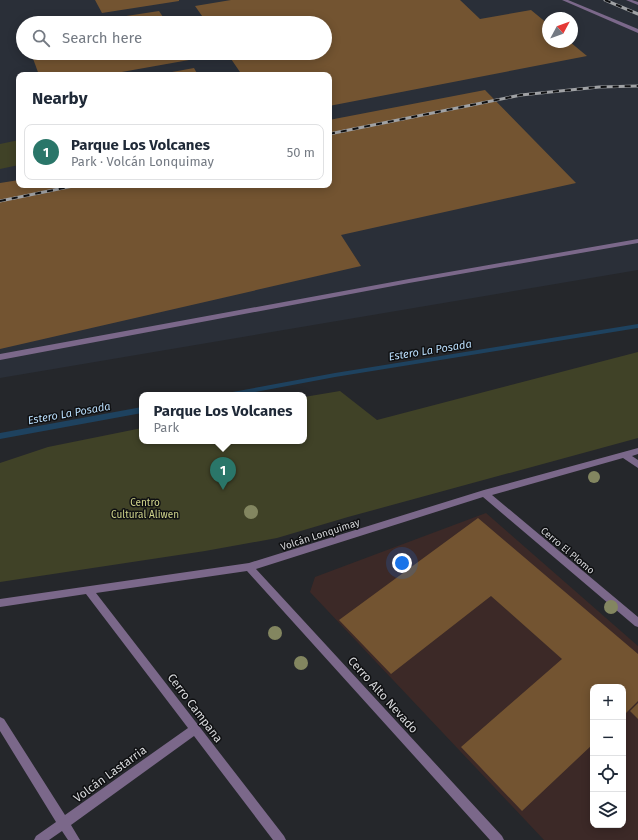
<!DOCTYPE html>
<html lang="en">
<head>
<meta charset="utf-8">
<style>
  :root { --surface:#fff; --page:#f2f2f3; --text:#1f2937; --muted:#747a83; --line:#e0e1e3; --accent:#2a7669 }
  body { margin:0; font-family:"Fira Sans",sans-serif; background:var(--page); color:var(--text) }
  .controls { position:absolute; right:12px; bottom:12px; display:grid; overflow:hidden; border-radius:8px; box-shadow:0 2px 10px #0003 }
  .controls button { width:36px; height:36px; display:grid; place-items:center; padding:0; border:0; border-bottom:1px solid var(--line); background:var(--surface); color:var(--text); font:20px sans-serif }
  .compass { position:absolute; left:542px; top:12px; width:36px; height:36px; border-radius:50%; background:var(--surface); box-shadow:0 2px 10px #0003; rotate:49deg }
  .you { position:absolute; left:402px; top:563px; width:14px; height:14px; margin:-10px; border:3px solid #fff; border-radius:50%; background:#1a73e8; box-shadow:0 0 0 6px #1a73e833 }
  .badge { display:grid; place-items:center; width:26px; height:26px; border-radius:50%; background:var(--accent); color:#fff; font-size:13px; font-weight:700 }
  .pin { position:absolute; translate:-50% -33px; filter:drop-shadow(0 1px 2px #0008) }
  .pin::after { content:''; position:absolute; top:21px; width:14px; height:12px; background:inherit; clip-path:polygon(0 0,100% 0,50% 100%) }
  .popup { position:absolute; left:139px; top:392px; width:168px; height:52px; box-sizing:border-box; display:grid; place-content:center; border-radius:8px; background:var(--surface); filter:drop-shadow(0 1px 3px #0005); font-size:13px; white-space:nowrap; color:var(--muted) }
  .popup b { font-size:15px; color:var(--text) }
  .popup::after { content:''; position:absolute; left:50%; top:100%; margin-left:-8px; border:8px solid transparent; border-top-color:var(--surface) }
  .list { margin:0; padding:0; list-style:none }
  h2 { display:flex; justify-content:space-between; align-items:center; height:52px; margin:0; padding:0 16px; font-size:17px }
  h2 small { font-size:13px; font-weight:400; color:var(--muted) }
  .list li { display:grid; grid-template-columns:26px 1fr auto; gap:12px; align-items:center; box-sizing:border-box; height:56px; margin:0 8px 8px; padding:0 8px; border:1px solid var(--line); border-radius:8px }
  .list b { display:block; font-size:15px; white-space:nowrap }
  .list p { margin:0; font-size:13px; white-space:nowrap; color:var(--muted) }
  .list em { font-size:13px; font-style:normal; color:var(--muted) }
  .icon { flex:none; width:22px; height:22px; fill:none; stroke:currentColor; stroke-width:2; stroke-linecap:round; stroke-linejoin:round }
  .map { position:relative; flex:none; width:638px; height:840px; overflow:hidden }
  .search { position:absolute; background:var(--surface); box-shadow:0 2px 10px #0003; left:16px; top:16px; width:316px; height:44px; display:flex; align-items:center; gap:10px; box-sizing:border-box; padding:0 14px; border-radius:22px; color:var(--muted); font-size:15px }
  .panel { position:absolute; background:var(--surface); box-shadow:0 2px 10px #0003; left:16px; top:72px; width:316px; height:116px; border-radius:8px }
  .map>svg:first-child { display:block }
  .built { fill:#2a2f38; fill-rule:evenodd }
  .education { fill:#3c2927; fill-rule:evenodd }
  .green { fill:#404227 }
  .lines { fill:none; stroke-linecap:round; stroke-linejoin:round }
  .stream { fill:#1e425f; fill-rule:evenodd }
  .building { fill:#735431 }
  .service { fill:#7b688a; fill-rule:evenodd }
  .minor { fill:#7b688a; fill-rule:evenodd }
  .rail-casing { stroke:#a0a2a5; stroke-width:3 }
  .rail { stroke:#0f1012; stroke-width:2; stroke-dasharray:6; stroke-linecap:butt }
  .tree { fill:#838660 }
  .labels { text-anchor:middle; stroke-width:3; stroke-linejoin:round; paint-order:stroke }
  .park-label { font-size:10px; fill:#d0d48b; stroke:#0f1012 }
  .street-label { font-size:10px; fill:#d6d7da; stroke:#0f1012 }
  .water-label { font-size:11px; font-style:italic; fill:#b9ddfb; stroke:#0f1012 }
  .near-street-label { font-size:12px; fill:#d6d7da; stroke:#0f1012 }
</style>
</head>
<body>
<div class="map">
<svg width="638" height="840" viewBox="0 0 638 840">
  <rect width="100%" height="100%" fill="#25272b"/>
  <!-- built -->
  <path class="built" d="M 0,0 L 638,0 L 638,270 L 0,378 ZM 548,18 L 572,18 L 572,42 L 548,42 ZM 23,23 L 325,23 L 325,53 L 23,53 ZM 19,75 L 329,75 L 329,185 L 19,185 Z"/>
  <!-- education -->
  <path class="education" d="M 486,513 L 638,646 L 638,840 L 544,840 L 310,592 L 315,577 ZM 593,687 L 623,687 L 623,825 L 593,825 Z"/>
  <!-- green -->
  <g class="green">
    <polygon points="19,140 19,165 0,169 0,144"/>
    <polygon points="638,352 638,438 348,517 277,538 205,551 0,582 0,463 48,447 142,428 142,441 304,441 304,397 340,391 377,420"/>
  </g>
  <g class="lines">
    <!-- stream -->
    <g class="stream">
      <polygon points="638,324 638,328 335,377 240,395 224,395 227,393 335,373"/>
      <polygon points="142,407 142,413 0,439 0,433"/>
    </g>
  </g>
  <!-- building -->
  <g class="building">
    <polygon points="95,0 179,0 179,1 102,13"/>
    <polygon points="231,0 460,0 480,19 531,10 548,24 548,42 570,42 587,56 329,106 329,75 242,75 227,53 325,53 325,23 207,23 195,6"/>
    <polygon points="159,11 167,23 87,23 87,22"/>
    <polygon points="31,53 185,53 189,60 105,75 39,75"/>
    <polygon points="194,68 198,75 161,75 161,74"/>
    <polygon points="485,90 576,183 341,235 361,266 0,349 0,183 19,180 19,185 329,185 329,120"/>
    <polygon points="478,518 638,654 638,701 623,716 623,687 593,687 593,744 522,811 461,747 562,659 491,596 391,674 339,620"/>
    <polygon points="638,703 638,719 630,711"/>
  </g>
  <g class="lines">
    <!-- service -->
    <g class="service">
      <polygon points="562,0 568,0 638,29 638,33"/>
      <polygon points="638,239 638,243 409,283 0,360 0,354 409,279"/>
    </g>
    <!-- minor -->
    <g class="minor">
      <polygon points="626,0 632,0 638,2 638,5"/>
      <polygon points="638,448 638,454 632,456 638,460 638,468 623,458 492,495 638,617 638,627 635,626 483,497 256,569 502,836 504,840 490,840 247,571 96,593 284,836 286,840 273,840 194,736 71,825 80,840 68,840 62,831 49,840 34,840 36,836 56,822 0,731 0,717 4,719 65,815 188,728 86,594 0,607 0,599 249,563 484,490"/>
    </g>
    <defs>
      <g id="rail">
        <polyline points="605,0 638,14"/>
        <polyline points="329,134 521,95 599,87 638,86"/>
        <polyline points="0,201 78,185"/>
      </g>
    </defs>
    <!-- rail casing -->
    <use href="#rail" class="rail-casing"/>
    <!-- rail -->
    <use href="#rail" class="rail"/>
  </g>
  <!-- trees -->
  <g class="tree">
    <circle cx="594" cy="477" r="6"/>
    <circle cx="251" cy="512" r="7"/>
    <circle cx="611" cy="607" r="7"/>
    <circle cx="275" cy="633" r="7"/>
    <circle cx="301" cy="663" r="7"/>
  </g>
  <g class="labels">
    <!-- park labels -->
    <g class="park-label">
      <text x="145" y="506">Centro<tspan x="145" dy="12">Cultural Aliwen</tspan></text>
    </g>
    <!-- street labels -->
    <g class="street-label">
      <text transform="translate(320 534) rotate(-18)" y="4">Volcán Lonquimay</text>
      <text transform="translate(568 550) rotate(40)" y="4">Cerro El Plomo</text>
    </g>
    <!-- water labels -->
    <g class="water-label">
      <text transform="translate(430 350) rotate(-9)" y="4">Estero La Posada</text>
      <text transform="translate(69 413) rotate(-10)" y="4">Estero La Posada</text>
    </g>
    <!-- near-street labels -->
    <g class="near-street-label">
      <text transform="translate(383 695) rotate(48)" y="4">Cerro Alto Nevado</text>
      <text transform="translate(195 708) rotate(53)" y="4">Cerro Campana</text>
      <text transform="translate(110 774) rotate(-36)" y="4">Volcán Lastarria</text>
    </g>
  </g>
</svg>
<div class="controls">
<button>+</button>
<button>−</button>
<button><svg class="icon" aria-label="locate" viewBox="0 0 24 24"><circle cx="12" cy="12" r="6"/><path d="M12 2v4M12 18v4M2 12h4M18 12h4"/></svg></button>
<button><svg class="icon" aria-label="layers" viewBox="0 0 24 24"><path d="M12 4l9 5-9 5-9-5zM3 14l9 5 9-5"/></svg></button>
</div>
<svg class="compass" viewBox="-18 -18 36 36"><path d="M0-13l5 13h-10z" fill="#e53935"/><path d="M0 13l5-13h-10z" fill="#747a83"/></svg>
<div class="you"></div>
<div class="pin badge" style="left:223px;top:490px">1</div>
<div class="popup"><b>Parque Los Volcanes</b>Park</div>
<div class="search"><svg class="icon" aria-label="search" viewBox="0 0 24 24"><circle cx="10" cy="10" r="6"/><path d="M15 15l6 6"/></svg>Search here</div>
<section class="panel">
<h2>Nearby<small></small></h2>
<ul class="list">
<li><span class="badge">1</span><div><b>Parque Los Volcanes</b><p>Park · Volcán Lonquimay</p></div><em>50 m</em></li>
</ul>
</section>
</div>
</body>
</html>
